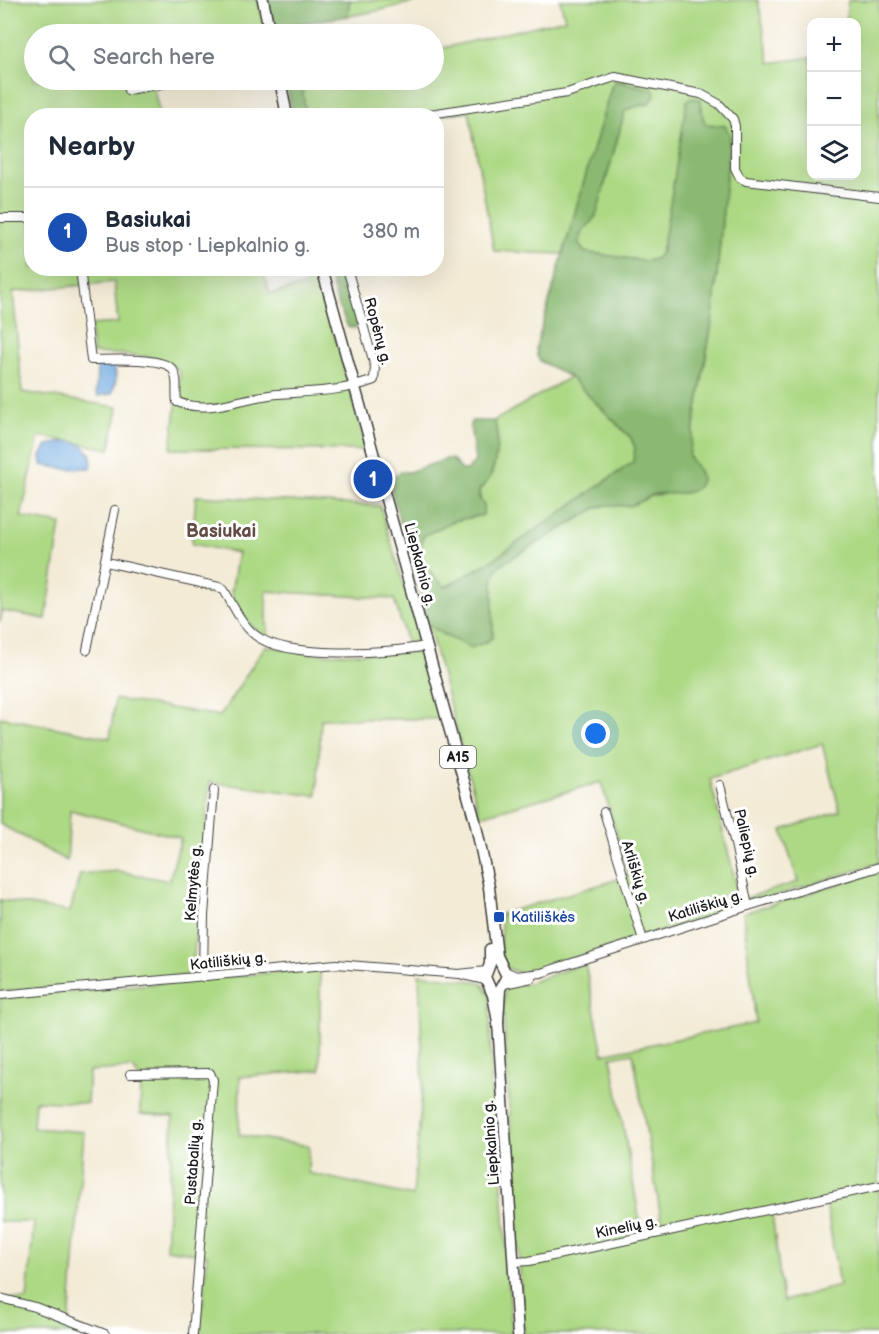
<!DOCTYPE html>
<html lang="en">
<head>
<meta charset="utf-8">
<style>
  :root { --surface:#fff; --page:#f2f2f3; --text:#1f2937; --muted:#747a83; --line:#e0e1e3; --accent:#2563eb }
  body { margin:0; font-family:"Balsamiq Sans",sans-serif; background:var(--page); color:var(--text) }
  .controls { position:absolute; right:18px; top:18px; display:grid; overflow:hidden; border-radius:12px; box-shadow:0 6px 24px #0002 }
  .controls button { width:54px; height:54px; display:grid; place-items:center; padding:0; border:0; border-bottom:2px solid var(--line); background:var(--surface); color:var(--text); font:30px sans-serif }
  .you { position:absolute; left:596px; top:734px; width:21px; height:21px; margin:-15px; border:4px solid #fff; border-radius:50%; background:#1a73e8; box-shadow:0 0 0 9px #1a73e833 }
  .badge { display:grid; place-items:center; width:39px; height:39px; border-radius:50%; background:var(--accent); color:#fff; font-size:20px; font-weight:700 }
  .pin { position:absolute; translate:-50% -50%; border:3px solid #fff; box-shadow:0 2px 6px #0006 }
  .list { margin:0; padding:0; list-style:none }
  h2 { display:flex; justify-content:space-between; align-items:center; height:78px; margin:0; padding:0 24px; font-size:26px }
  h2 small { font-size:20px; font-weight:400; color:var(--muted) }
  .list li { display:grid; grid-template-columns:39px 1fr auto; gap:18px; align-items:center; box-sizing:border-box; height:90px; padding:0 24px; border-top:2px solid var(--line) }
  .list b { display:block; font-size:22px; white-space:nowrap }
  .list p { margin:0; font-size:20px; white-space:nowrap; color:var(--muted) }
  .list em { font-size:20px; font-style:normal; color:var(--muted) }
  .icon { flex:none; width:33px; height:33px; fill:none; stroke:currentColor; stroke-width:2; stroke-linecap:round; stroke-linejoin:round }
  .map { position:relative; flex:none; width:879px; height:1334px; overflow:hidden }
  .search { position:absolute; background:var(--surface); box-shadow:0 6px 24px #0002; left:24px; top:24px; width:420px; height:66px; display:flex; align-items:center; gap:15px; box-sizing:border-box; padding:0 21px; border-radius:33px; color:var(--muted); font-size:22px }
  .panel { position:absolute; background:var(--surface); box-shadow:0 6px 24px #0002; left:24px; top:108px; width:420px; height:168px; border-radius:24px }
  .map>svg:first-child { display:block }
  .green { fill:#add985; stroke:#647a50; stroke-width:1.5; fill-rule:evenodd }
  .forest { fill:#8ab972; stroke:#536a47; stroke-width:1.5 }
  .water { fill:#6faae0; stroke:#46637e; stroke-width:1.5 }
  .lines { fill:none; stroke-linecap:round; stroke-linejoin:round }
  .minor-casing { stroke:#3c3b38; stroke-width:10 }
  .highway-casing { stroke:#3c3b38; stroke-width:13 }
  .minor { stroke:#fff; stroke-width:8 }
  .highway { stroke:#fff; stroke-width:10 }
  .transit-dot { fill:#1a4fb4; stroke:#fff; stroke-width:2 }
  .labels { text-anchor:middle; stroke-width:6; stroke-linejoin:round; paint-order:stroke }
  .shield { fill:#fff; stroke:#606060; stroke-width:1.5 }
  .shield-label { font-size:14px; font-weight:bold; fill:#1c1c1c }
  .street-label { font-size:15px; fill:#1c1c1c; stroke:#fff }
  .transit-label { font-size:15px; fill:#164399; stroke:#fff; text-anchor:start }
  .quarter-label { font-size:18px; font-weight:bold; fill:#644b44; stroke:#fff }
</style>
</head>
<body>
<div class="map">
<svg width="879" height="1334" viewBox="0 0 879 1334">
  <rect width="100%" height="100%" fill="#fff"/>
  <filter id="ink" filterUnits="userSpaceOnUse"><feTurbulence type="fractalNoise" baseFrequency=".0167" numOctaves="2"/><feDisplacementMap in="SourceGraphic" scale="12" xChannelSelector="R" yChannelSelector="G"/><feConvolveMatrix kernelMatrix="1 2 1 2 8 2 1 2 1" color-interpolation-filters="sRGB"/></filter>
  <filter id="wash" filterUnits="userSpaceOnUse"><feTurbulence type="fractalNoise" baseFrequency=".008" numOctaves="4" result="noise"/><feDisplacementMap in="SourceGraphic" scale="24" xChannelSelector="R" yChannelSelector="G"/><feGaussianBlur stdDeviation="1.35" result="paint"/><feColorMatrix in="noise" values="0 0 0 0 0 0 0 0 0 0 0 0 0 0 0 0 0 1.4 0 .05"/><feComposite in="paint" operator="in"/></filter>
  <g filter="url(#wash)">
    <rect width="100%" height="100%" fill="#f3ebd6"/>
    <!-- green -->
    <g class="green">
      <path d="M 0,0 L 258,0 L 266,34 L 34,34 L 34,80 L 160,80 L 152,82 L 160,115 L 32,116 L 32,268 L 263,269 L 270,294 L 307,285 L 304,269 L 316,269 L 367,450 L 171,449 L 180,375 C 172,352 114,355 93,353 L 90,325 L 118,323 L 114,282 L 13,292 L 22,392 L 118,407 L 110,449 L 39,436 L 21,517 L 61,524 L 46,619 L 2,611 L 0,622 Z"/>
      <polygon points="351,0 422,0 377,11 348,16 349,3"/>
      <path d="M 560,0 L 758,0 L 770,63 L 811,57 L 812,176 L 856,176 L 856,22 L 846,22 L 848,0 L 879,0 L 879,863 L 531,972 C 489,977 503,940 501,914 L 629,876 L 601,782 L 480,816 L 428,624 L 444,635 L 493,637 C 493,618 487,578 500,565 L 598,507 L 663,494 L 694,466 L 689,455 L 713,316 L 730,135 L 725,126 L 706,124 L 703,120 L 702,105 L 659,257 L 652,260 L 645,261 L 584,252 L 579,243 L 581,234 L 596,216 L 625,111 L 632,106 L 648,104 L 616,81 L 612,85 L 563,254 L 494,251 L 469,111 L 436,116 L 306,115 L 301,80 L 434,80 L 434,50 L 565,19 ZM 822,744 L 840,811 L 782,830 L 798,882 L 740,900 L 710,779 Z"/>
      <path d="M 570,377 L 631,438 L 635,448 L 633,462 L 488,563 L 445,587 C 428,571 417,561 423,536 L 453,521 L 483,515 L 479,490 C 482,487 486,483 489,479 C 496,467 500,433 494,421 Z"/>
      <path d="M 196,496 L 380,506 L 418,632 L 416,641 L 408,646 L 394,599 L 266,591 L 268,640 C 251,628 239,612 231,593 L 238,553 L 192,544 Z"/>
      <polygon points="265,646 318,654 420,652 426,658 441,719 321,719 317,796 210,782 192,975 0,992 0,900 70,912 80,874 118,871 169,881 181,838 70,810 67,861 0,824 0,717 110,738 115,699 220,716"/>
      <path d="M 879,872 L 879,1334 L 524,1334 L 503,1008 L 505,988 L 512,985 L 526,984 L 585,963 L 603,1054 L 756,1023 L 743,913 ZM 633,1053 L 662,1223 L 641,1228 L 611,1057 ZM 826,1202 L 839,1286 L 783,1301 L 772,1214 Z"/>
      <polygon points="320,968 320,1070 240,1077 239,1135 309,1146 308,1173 413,1196 423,1083 419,974 481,982 490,994 491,1089 497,1115 512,1334 200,1334 207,1255 166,1249 173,1117 140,1114 141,1081 133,1068 89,1071 87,1103 35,1101 33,1128 84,1132 69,1324 94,1334 0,1334 0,1297 27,1300 34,1222 0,1222 0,998"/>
    </g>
    <!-- forest -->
    <g class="forest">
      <polygon points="268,0 351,0 349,3 348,16 290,25 291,34 276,34"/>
      <polygon points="285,80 301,80 306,115 293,115"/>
      <path d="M 616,81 L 653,89 L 655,95 C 650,108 635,104 625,111 L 596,216 L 581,234 L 579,243 L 584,252 L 645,261 C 653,260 658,259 662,252 L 687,101 L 691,98 L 699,99 C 703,107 700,117 706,124 L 725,126 L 730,135 L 713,316 L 689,455 C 691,463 702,470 701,479 C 698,499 669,492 656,494 C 645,497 637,506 626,506 C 616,506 608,503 598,507 L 500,565 L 496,570 L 493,579 L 493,637 L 488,641 L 471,648 L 444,635 L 428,624 L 389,481 L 400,472 L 409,472 L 447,459 L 452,459 L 462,470 L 468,470 L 475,461 L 470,424 L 472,421 L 494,421 C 500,432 496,467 489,479 C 486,483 482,487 479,490 L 479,498 L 484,505 L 483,515 L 453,521 L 423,536 C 417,561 429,571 445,587 L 488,563 L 633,462 L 635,448 L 631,438 L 570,377 L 540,361 L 537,356 L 536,347 L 612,85 Z"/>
      <polygon points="328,269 343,269 357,325 355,328 348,327 337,302"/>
    </g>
    <!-- water -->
    <g class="water">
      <polygon points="102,364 115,365 116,380 112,394 98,396 96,393 97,366"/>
      <path d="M 70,441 C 84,444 95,452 91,468 L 65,469 L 42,465 L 41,456 L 47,445 Z"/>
    </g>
  </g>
  <g filter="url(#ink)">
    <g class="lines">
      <defs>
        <g id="minor">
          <polyline points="128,90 183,80"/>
          <polyline points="417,116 567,93 615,77 701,94 719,104 733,119 735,126 735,168 740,178 746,181 879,197"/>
          <polyline points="0,218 32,218"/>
          <path d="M 80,268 L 91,360 C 108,360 164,356 173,370 C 179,379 175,392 177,402 C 209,414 238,399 269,395 C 305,391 340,393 374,380 L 375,367 L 347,268"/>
          <path d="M 106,562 L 219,587 L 224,590 C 233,605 241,624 255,635 C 286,660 389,653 427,646"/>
          <polyline points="87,650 115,510"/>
          <polyline points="720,785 735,844 748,906"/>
          <polyline points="604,812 643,940"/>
          <polyline points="505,971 516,976 541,973 748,906 879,867"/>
          <polyline points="463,975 485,980"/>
          <polyline points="203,977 204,915 214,790"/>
          <polyline points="504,984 532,978"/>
          <polyline points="0,995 336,964 459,974 486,971"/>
          <polyline points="130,1074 210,1073 213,1080 193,1334"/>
          <polyline points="514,1262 529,1261 879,1186"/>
          <polyline points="0,1298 35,1307 105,1334"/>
        </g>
        <g id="highway">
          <polyline points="263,0 270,34"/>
          <polyline points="280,80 287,116"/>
          <polyline points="322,268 475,821 489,887 497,956 507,976 500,989 498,1022"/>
          <polyline points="490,949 490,964 485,977 493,995 498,1022 518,1334"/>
        </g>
      </defs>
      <!-- minor casing -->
      <use href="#minor" class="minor-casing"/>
      <!-- highway casing -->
      <use href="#highway" class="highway-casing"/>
      <!-- minor -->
      <use href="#minor" class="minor"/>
      <!-- highway -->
      <use href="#highway" class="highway"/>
    </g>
  </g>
  <!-- markers -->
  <rect class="transit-dot" x="493" y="911" width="12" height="12" rx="3"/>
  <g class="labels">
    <!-- shield labels -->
    <rect class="shield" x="440" y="746" width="36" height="22" rx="4.5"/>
    <g class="shield-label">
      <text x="458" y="762">A15</text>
    </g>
    <!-- street labels -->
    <g class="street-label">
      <text transform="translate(378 331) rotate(75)" y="5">Ropėnų g.</text>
      <text transform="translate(420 564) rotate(75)" y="5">Liepkalnio g.</text>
      <text transform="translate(747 843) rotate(77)" y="5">Paliepių g.</text>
      <text transform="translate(636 872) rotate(73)" y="5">Arliškių g.</text>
      <text transform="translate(193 883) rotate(-85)" y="5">Kelmytės g.</text>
      <text transform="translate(705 906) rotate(-17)" y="5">Katiliškių g.</text>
      <text transform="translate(228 961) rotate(-6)" y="5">Katiliškių g.</text>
      <text transform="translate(491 1143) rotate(-94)" y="5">Liepkalnio g.</text>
      <text transform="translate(193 1162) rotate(-86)" y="5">Pustabalių g.</text>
      <text transform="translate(626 1227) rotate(-12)" y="5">Kinelių g.</text>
    </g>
    <!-- transit labels -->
    <g class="transit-label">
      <text x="511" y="922">Katiliškės</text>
    </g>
    <!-- quarter labels -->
    <g class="quarter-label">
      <text x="221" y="537">Basiukai</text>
    </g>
  </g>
</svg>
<div class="controls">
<button>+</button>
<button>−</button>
<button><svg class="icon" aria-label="layers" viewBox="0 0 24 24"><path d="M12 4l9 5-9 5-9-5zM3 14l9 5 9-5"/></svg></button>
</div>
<div class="you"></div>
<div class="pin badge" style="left:373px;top:479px;background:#1a4fb4">1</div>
<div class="search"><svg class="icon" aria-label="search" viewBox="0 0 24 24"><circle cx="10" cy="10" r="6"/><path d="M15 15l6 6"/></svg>Search here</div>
<section class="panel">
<h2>Nearby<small></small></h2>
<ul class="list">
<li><span class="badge" style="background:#1a4fb4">1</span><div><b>Basiukai</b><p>Bus stop · Liepkalnio g.</p></div><em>380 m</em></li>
</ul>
</section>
</div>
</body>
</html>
